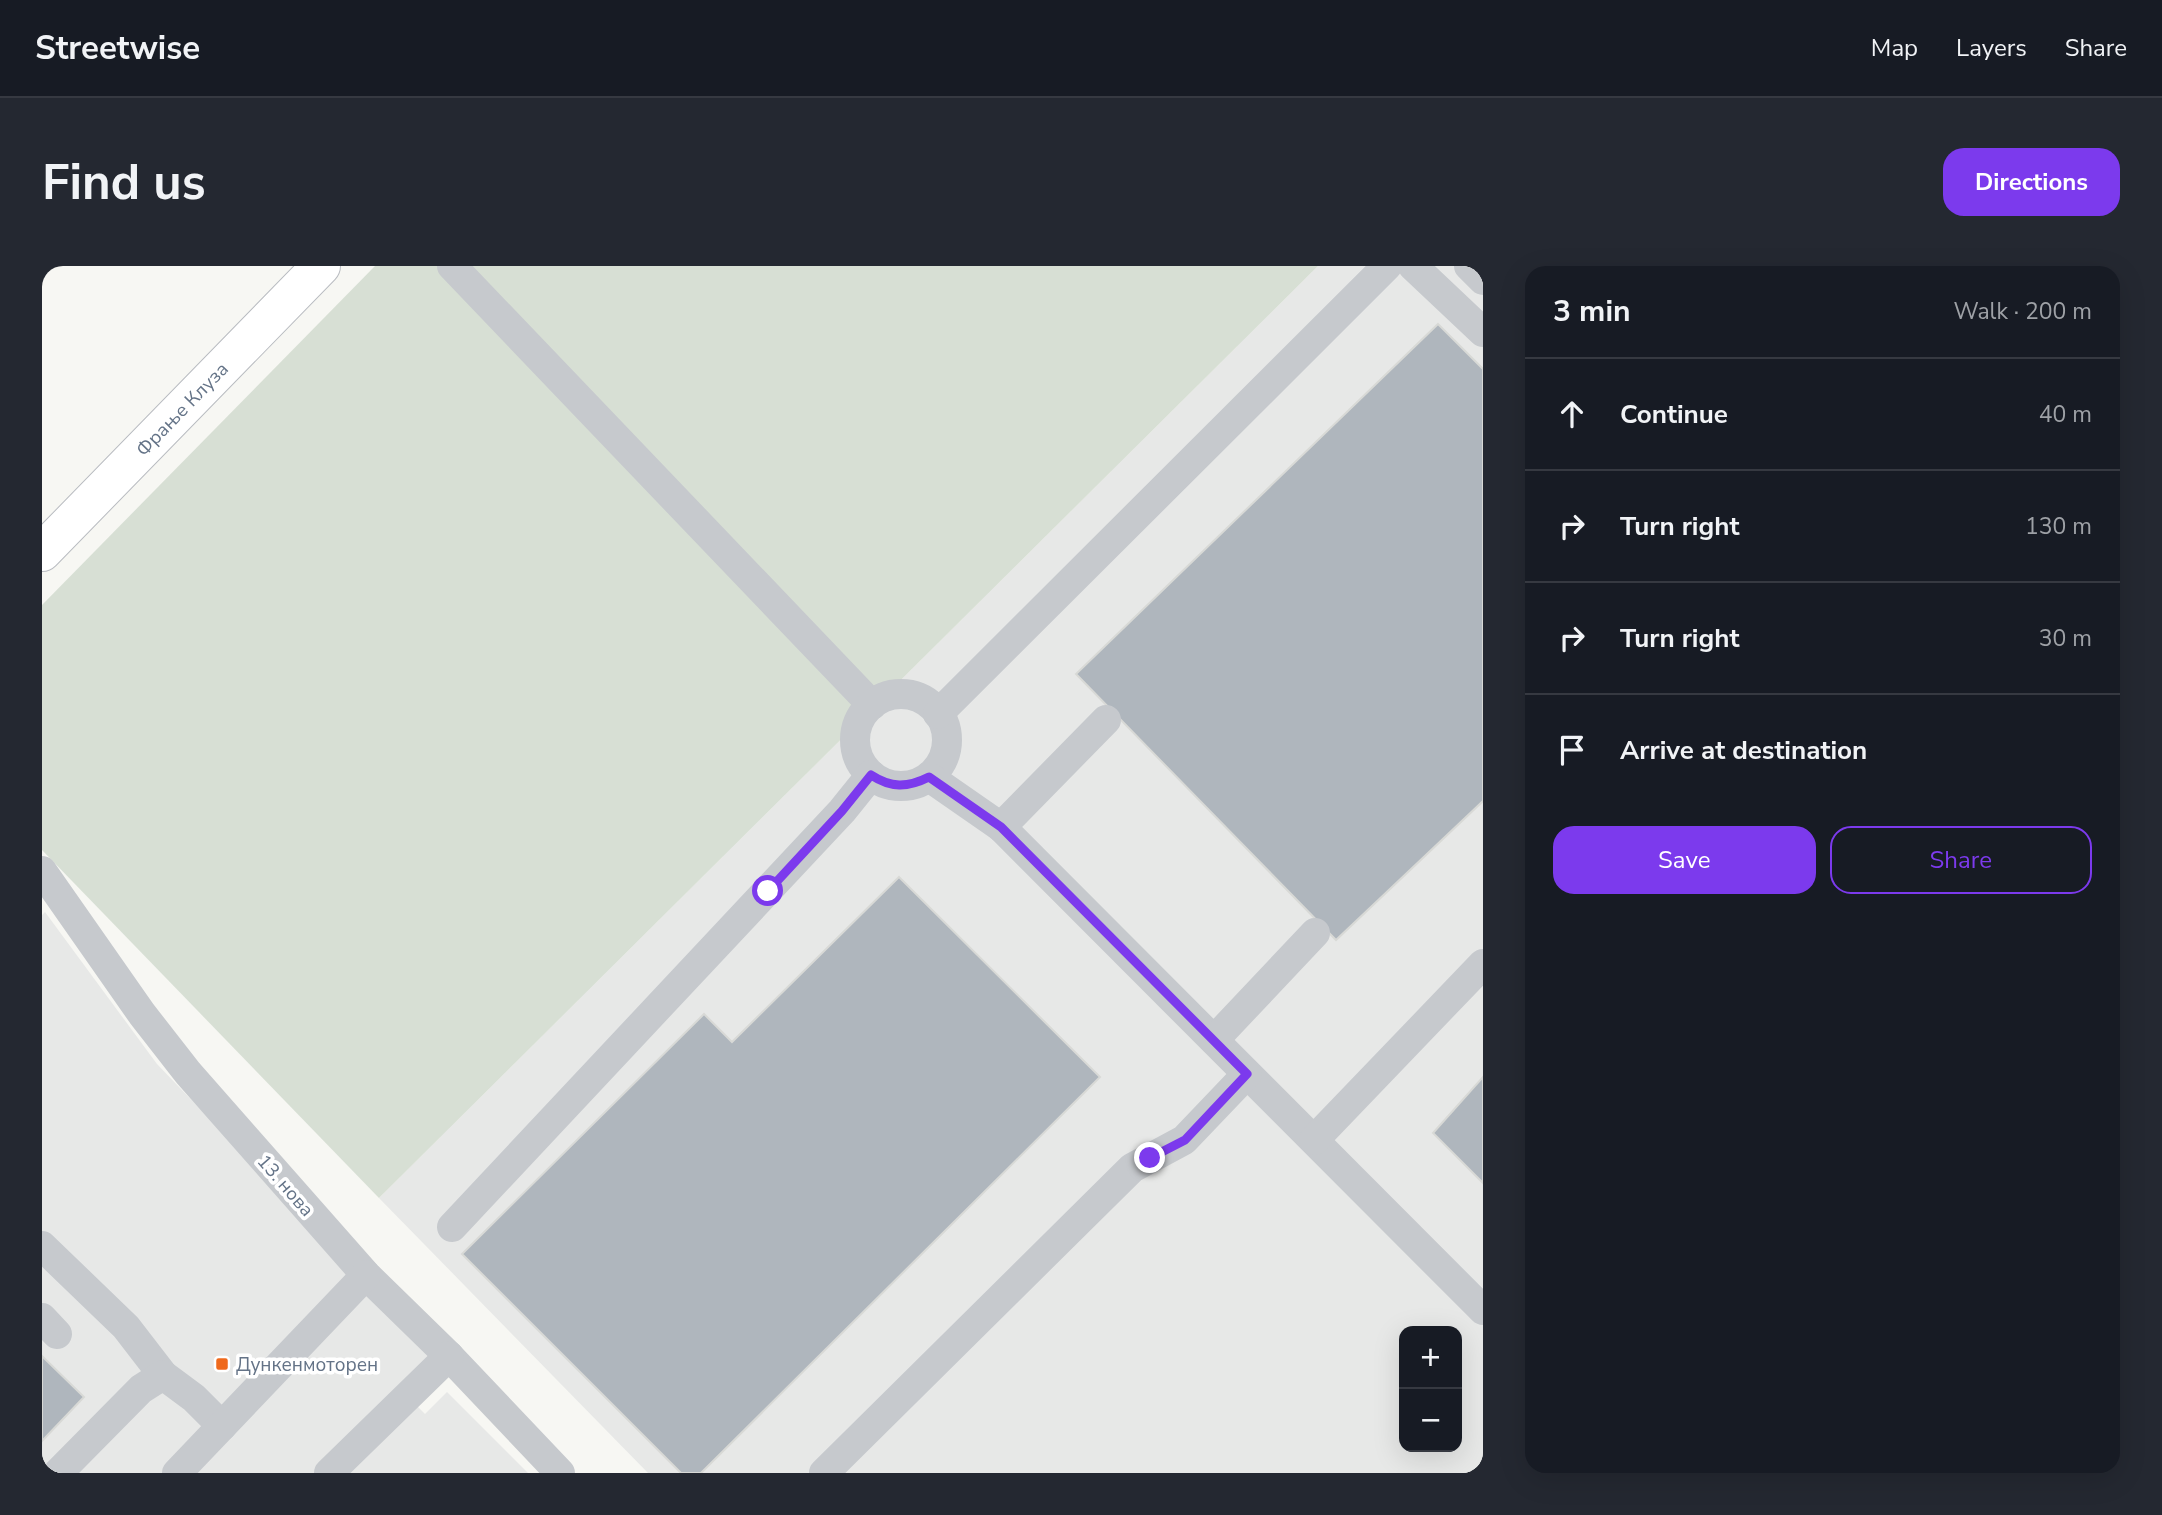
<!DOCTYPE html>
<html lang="en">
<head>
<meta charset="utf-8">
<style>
  :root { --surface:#171b24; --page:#242831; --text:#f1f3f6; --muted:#9ea1a6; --line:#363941; --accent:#7c3aed }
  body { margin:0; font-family:"Nunito Sans",sans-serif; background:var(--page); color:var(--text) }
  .controls { position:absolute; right:21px; bottom:21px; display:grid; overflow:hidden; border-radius:14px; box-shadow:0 7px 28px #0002 }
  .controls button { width:63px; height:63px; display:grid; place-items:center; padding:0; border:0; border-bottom:2px solid var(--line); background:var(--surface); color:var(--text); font:35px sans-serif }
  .stop { position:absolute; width:21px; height:21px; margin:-16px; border:5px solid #7c3aed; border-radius:50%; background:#fff }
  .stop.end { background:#7c3aed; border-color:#fff; box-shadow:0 2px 7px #0008 }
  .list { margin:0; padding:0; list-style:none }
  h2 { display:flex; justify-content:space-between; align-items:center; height:91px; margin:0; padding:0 28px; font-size:30px }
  h2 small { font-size:23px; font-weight:400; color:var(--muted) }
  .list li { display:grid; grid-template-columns:46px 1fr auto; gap:21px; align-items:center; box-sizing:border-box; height:112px; padding:0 28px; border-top:2px solid var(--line) }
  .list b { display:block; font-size:26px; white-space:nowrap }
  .list em { font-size:23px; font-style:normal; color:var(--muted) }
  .actions { display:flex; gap:14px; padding:21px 28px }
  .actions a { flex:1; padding:16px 0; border:2px solid var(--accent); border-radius:21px; text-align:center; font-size:24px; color:var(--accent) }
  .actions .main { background:var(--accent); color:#fff }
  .icon { flex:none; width:38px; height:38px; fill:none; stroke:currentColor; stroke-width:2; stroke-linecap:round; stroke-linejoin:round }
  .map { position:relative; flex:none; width:1441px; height:1207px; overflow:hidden; border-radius:21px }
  header { display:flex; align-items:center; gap:42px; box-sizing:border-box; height:98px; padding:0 35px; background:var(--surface); border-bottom:2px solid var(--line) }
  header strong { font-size:33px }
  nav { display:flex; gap:38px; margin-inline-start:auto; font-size:24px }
  .intro { display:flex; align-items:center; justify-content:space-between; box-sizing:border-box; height:168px; padding:0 42px }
  h1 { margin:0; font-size:49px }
  .button { padding:18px 32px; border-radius:21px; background:var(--accent); color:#fff; font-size:24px; font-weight:700 }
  main { display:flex; gap:42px; padding:0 42px }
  aside { flex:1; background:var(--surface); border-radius:21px; box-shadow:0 7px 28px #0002 }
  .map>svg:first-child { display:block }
  .built { fill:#e7e8e7; fill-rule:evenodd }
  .green { fill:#d7dfd4 }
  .building { fill:#afb6bd; stroke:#d8d9d6; stroke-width:2 }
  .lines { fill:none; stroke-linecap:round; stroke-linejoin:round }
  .major-casing { stroke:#b9bcc1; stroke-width:40 }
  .minor { stroke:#c6c9cd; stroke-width:30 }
  .major { stroke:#fff; stroke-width:38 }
  .route { stroke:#7c3aed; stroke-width:9 }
  .poi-dot { fill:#ef691c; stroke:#fff; stroke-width:2.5 }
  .labels { text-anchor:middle; stroke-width:7; stroke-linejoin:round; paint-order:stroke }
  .street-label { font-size:19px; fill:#647387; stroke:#fff }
  .poi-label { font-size:19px; fill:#647387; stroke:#fff; text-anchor:start }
</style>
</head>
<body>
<header>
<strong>Streetwise</strong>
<nav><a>Map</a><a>Layers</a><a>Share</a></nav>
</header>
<div class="intro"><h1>Find us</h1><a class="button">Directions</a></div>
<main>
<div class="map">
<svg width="1441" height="1207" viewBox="0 0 1441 1207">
  <rect width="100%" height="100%" fill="#f7f7f3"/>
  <!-- built -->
  <g class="built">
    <path d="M 1276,0 L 1426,0 L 1441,15 L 1441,1207 L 606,1207 L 337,932 ZM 1362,1065 L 1415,1065 L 1415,1181 L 1362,1181 Z"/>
    <polygon points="3,646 115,798 395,1090 360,1125 383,1148 405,1126 486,1207 0,1207 0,649"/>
  </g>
  <!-- green -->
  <polygon class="green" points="333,0 1276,0 337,932 0,584 0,339"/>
  <!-- building -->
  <g class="building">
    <polygon points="1396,58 1441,103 1441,535 1294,674 1034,408"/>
    <polygon points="857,611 1058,811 659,1207 639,1207 420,988 662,748 690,776"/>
    <polygon points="1441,811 1441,917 1391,867"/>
    <polygon points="0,1090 42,1131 0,1175"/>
  </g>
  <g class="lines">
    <defs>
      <g id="major">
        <path id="s1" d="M 0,286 L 279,0"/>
      </g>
    </defs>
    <!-- major casing -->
    <use href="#major" class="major-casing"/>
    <!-- minor -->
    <g class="minor">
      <polyline points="410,0 830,439"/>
      <polyline points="1371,0 1441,66"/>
      <polyline points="1427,0 1441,14"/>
      <circle cx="859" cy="474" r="46"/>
      <polyline points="896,448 1345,0"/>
      <polyline points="887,511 959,561 1441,1044"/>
      <polyline points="959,561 1064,454"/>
      <polyline points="0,605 100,748 146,807 324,1009 407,1090 518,1207"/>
      <polyline points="1172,774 1273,667"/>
      <polyline points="1272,874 1441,698"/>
      <polyline points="410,961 800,545 829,509"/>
      <polyline points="0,980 84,1061 121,1109"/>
      <polyline points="0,1052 15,1068"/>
      <polyline points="16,1207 99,1123 121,1109 152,1132 180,1160"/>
      <polyline points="135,1207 324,1009"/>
      <polyline points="287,1207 407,1090"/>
      <polyline points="782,1207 1090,902 1142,874 1205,808"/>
    </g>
    <!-- major -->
    <use href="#major" class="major"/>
  </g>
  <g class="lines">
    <!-- route -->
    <path class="route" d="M 726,625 L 800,545 L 829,509 C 849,522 865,522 887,511 L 959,561 L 1205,808 L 1143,874 L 1108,892"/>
  </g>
  <!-- markers -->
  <rect class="poi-dot" x="173" y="1091" width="14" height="14" rx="3.5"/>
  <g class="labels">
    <!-- street labels -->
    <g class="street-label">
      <text dy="7" stroke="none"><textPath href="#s1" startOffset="200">Фрање Клуза</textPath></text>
      <text transform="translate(244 919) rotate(49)" y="7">13. нова</text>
    </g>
    <!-- poi labels -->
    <g class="poi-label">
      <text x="194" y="1105">Дункенмоторен</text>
    </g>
  </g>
</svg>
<div class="controls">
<button>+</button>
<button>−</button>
</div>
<div class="stop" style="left:726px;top:625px"></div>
<div class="stop end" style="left:1108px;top:892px"></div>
</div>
<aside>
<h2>3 min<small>Walk · 200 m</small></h2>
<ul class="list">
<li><svg class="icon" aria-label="ahead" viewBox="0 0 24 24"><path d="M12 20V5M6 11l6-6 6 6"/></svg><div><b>Continue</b></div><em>40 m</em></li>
<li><svg class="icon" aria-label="right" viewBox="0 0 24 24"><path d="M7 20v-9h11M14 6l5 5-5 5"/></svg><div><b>Turn right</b></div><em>130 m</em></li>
<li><svg class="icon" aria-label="right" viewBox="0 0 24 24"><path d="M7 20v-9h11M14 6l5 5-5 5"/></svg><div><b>Turn right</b></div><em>30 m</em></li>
<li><svg class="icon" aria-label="arrive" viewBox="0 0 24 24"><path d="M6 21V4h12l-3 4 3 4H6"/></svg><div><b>Arrive at destination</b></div></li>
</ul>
<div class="actions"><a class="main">Save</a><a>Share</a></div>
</aside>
</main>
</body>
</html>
